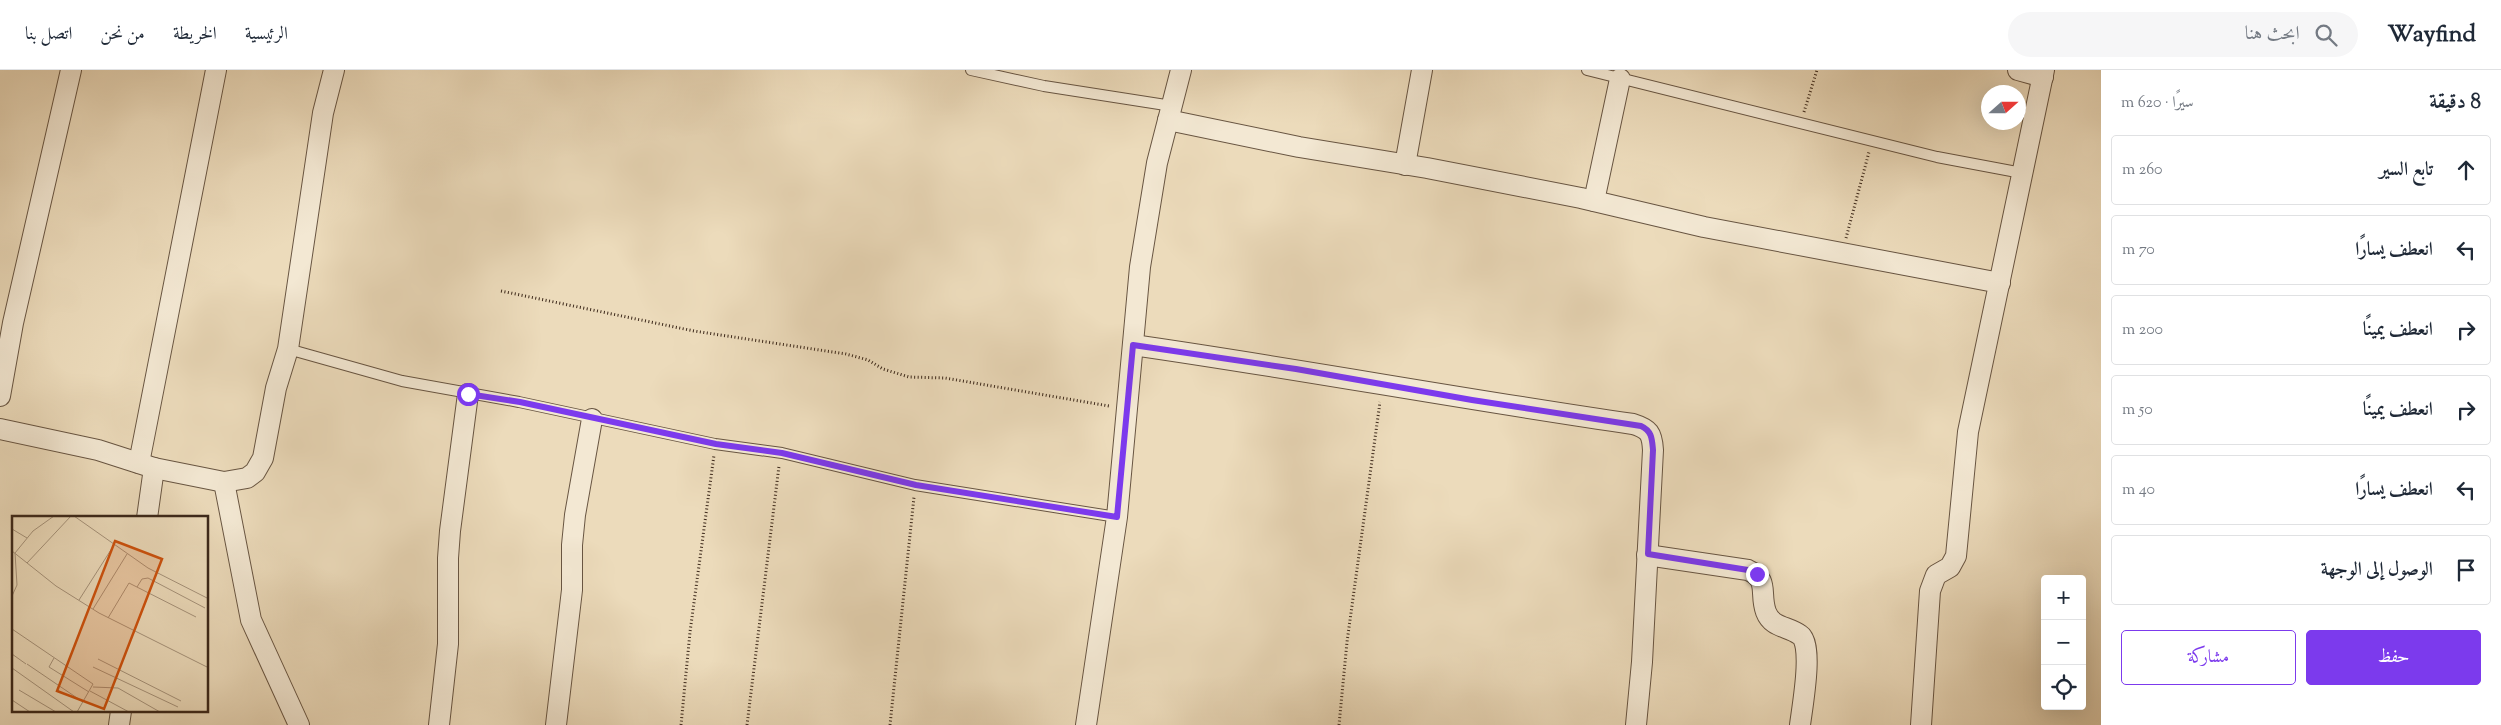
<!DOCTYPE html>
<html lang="ar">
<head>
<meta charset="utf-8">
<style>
  :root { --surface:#fff; --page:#f6f6f7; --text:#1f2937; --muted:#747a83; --line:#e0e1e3; --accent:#7c3aed }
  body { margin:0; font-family:"Sorts Mill Goudy",Amiri,serif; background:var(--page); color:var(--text); direction:rtl }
  .controls { position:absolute; right:15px; bottom:15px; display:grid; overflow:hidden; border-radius:5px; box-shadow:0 5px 20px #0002 }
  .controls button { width:45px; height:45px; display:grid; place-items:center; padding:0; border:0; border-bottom:1px solid var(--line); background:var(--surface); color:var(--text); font:25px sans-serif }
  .compass { position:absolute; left:1981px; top:15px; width:45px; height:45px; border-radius:50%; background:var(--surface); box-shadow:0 5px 20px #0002; rotate:69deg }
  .stop { position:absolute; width:15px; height:15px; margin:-11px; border:4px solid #7c3aed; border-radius:50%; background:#fff }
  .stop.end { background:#7c3aed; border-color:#fff; box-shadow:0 1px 5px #0008 }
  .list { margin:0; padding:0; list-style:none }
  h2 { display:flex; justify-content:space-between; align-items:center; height:65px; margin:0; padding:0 20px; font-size:21px }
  h2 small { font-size:16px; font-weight:400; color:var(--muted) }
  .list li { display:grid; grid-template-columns:32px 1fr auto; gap:15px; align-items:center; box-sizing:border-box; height:70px; margin:0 10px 10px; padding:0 10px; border:1px solid var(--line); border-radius:5px }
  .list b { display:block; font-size:19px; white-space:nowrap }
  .list em { font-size:16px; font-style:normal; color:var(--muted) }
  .actions { display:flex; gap:10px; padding:15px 20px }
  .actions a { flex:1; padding:11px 0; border:1px solid var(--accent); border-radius:5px; text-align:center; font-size:18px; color:var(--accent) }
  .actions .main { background:var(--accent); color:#fff }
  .icon { flex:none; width:28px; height:28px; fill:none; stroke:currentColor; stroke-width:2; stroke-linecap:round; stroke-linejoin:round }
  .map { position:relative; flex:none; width:2101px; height:655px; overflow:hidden; direction:ltr }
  header { display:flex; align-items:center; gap:30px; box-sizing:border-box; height:70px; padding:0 25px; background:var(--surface); border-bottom:1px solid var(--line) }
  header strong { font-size:24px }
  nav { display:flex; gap:28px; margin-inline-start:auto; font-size:18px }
  .search { width:350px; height:45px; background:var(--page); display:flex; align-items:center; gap:12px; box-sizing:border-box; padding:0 18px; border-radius:28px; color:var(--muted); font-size:19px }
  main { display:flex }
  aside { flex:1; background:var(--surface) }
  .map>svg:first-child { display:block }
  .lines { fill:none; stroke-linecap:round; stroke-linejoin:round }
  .lane-casing { stroke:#685542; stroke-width:12 }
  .street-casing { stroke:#685542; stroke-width:22 }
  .path { stroke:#3c281a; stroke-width:3; stroke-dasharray:1 2.5; stroke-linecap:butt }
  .lane { stroke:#f3e8d3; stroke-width:10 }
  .street { stroke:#f3e8d3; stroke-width:20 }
  .route { stroke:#7c3aed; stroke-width:6 }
  .inset-road { fill:none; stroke:#a6937b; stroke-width:1 }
  .view { fill:#ce520e; fill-opacity:0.15; stroke:#ce520e; stroke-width:2.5 }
  .inset-edge { fill:none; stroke:#3c281a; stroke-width:2.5 }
</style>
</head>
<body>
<header>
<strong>Wayfind</strong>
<div class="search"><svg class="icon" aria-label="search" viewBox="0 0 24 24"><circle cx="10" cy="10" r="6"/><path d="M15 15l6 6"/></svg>ابحث هنا</div>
<nav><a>الرئيسية</a><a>الخريطة</a><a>من نحن</a><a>اتصل بنا</a></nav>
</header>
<main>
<aside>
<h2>8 دقيقة<small>سيرًا · 620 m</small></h2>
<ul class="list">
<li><svg class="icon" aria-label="ahead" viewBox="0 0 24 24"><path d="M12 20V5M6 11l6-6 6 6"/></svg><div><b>تابع السير</b></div><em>260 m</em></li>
<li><svg class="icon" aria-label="left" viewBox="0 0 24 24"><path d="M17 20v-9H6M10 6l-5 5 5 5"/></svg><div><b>انعطف يسارًا</b></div><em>70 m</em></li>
<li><svg class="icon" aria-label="right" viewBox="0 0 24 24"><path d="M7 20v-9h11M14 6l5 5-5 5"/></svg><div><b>انعطف يمينًا</b></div><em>200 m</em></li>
<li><svg class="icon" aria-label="right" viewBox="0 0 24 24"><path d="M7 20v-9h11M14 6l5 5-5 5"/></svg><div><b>انعطف يمينًا</b></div><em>50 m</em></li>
<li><svg class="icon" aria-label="left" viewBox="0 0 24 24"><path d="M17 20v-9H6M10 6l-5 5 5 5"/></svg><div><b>انعطف يسارًا</b></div><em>40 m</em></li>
<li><svg class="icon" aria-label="arrive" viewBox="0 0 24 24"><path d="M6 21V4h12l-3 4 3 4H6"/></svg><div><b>الوصول إلى الوجهة</b></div></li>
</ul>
<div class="actions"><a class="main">حفظ</a><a>مشاركة</a></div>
</aside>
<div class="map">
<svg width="2101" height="655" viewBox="0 0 2101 655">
  <rect width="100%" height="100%" fill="#ecdbbb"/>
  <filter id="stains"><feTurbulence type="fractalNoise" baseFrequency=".004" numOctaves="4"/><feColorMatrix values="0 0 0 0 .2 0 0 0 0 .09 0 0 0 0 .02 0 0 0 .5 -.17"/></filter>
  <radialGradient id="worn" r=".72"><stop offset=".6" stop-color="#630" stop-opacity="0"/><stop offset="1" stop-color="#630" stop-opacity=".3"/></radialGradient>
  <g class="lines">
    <defs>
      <g id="lane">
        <polyline points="971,0 1044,16 1172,36"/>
        <polyline points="1587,0 1937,87 2022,103"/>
        <polyline points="288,279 402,311 519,332 715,374 782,383 915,415 1117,447"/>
      </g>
      <g id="street">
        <polyline points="2018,0 2043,7"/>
        <polyline points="1168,50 1299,77 1427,98 1581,128 1704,157 2000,213"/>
        <polyline points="1405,95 1422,0"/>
        <polyline points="1594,131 1620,9"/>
        <path d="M 1133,275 C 1300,299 1466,330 1633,354 C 1649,359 1652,363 1653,380 L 1642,592 L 1636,655"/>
        <polyline points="0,326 13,253 71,0"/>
        <polyline points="0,359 98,380 154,398 224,412 247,408 255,402 263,388 276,318 288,279 323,43 334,0"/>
        <polyline points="139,393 216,0"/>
        <polyline points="224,412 251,550 299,655"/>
        <polyline points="147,448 154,398"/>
        <path d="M 1647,485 L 1748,500 C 1770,510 1759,523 1766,542 C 1772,558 1788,556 1800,565 C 1814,574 1802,638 1800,655"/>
        <polyline points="119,655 121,641"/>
        <polyline points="439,655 448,574 448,488 450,461 468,324"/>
        <polyline points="556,655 572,520 572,475 575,445 592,349"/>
        <polyline points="1086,655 1117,447 1140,197 1157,93 1181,0"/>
        <polyline points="1921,655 1930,521 1936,505 1950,497 1956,486 1968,362 2044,0"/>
      </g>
    </defs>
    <!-- lane casing -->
    <use href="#lane" class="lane-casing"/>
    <!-- street casing -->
    <use href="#street" class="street-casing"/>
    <!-- path -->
    <g class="path">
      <polyline points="1804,42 1817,0"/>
      <polyline points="1846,168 1869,82"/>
      <polyline points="501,221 694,261 846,284 868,290 883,299 909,307 945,308 1109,336"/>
      <polyline points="681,655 690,562 714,385"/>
      <polyline points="747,655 779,396"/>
      <polyline points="890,655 914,427"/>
      <polyline points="1339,655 1347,572 1380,332"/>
    </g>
    <!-- lane -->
    <use href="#lane" class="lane"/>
    <!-- street -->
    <use href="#street" class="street"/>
  </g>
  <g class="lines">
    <!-- route -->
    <path class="route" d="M 468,324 L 520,332 L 716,374 L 782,383 L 916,415 L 1117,447 L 1133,275 L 1296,299 L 1472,330 L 1641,356 C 1652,361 1652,369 1653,380 L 1648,484 L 1748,500 L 1757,504"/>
  </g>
  <!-- overview -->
  <g transform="translate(12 446)">
    <rect width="196" height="196" fill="#ecdbbb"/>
    <path class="inset-road" d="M 62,0 L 136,52 L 197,83M 0,13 L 15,22M 0,35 L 44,70 L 87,97 L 197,152M 15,47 L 59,0M 125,71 L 130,63 L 136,62 L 193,92M 0,80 L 5,69 L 3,37 L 21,15 L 42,0M 67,84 L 102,29M 81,93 L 115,38M 96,102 L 117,67 L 184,101M 0,113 L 81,168 L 65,196M 0,138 L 14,148M 42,142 L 37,151 L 77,176M 86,143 L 169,185M 15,148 L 71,186M 81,151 L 166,191M 0,152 L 62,196M 81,171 L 106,172 L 148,196M 7,174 L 44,196M 78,175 L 117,196M 0,184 L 18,196"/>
    <path class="view" d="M 103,25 L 150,43 L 92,193 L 45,175 Z"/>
    <rect width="196" height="196" class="inset-edge"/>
  </g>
  <rect width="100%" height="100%" filter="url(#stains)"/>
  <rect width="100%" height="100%" fill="url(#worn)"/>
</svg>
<div class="controls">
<button>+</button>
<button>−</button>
<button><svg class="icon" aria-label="locate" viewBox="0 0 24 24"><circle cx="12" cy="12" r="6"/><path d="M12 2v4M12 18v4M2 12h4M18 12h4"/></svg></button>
</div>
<svg class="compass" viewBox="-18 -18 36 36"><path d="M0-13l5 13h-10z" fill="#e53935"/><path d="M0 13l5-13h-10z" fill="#747a83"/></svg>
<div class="stop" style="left:468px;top:324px"></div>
<div class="stop end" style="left:1757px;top:504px"></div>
</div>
</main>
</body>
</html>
